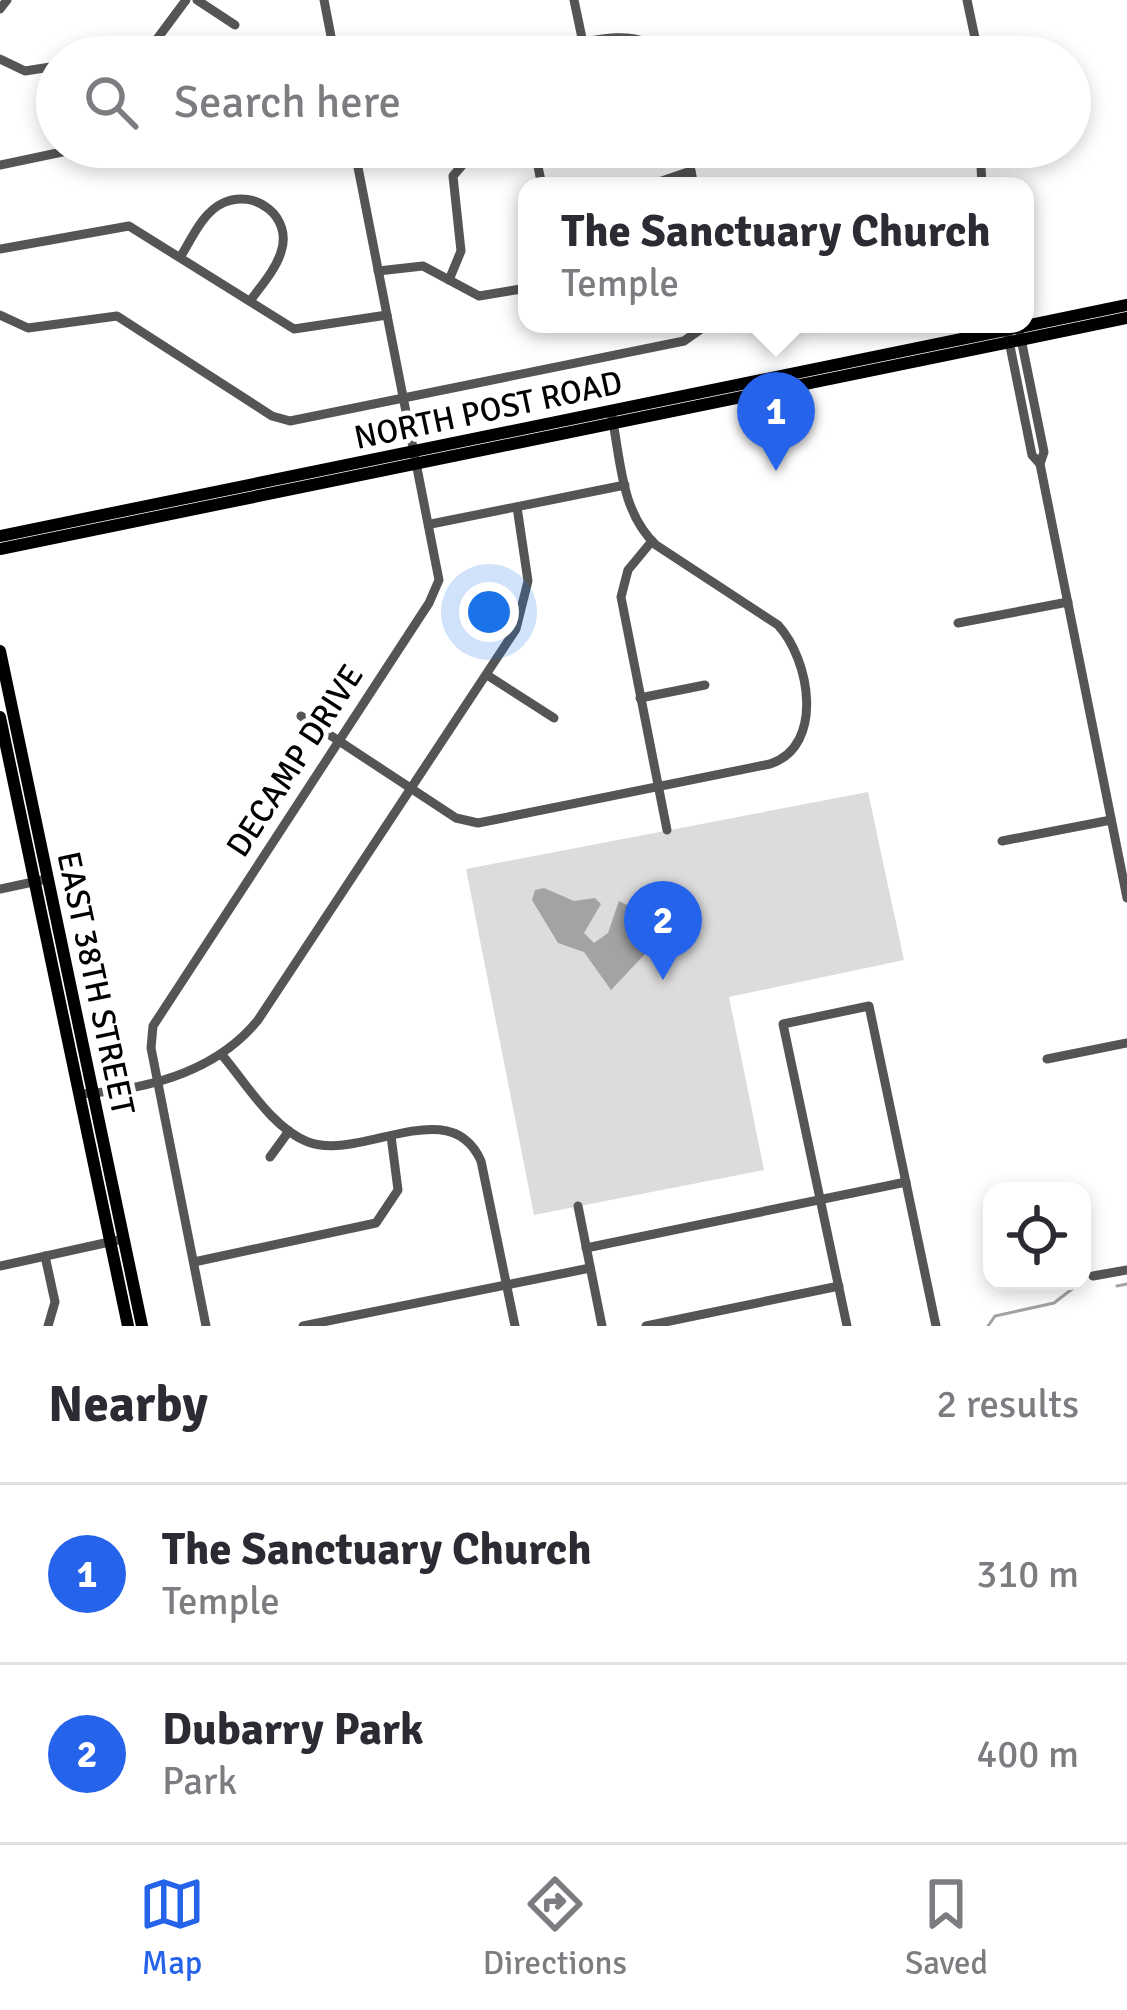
<!DOCTYPE html>
<html lang="en">
<head>
<meta charset="utf-8">
<style>
  :root { --surface:#fff; --page:#f2f2f3; --text:#2b2b33; --muted:#7c7c81; --line:#e1e1e2; --accent:#2563eb }
  body { margin:0; font-family:Signika,sans-serif; background:var(--page); color:var(--text) }
  .controls { position:absolute; right:36px; bottom:36px; display:grid; overflow:hidden; border-radius:24px; box-shadow:0 6px 18px #0003 }
  .controls button { width:108px; height:108px; display:grid; place-items:center; padding:0; border:0; border-bottom:3px solid var(--line); background:var(--surface); color:var(--text); font:60px sans-serif }
  .you { position:absolute; left:489px; top:612px; width:42px; height:42px; margin:-30px; border:9px solid #fff; border-radius:50%; background:#1a73e8; box-shadow:0 0 0 18px #1a73e833 }
  .badge { display:grid; place-items:center; width:78px; height:78px; border-radius:50%; background:var(--accent); color:#fff; font-size:39px; font-weight:700 }
  .pin { position:absolute; translate:-50% -99px; filter:drop-shadow(0 3px 6px #0008) }
  .pin::after { content:''; position:absolute; top:63px; width:42px; height:36px; background:inherit; clip-path:polygon(0 0,100% 0,50% 100%) }
  .popup { position:absolute; left:518px; top:177px; width:516px; height:156px; box-sizing:border-box; display:grid; place-content:center; border-radius:24px; background:var(--surface); filter:drop-shadow(0 3px 9px #0005); font-size:39px; white-space:nowrap; color:var(--muted) }
  .popup b { font-size:45px; color:var(--text) }
  .popup::after { content:''; position:absolute; left:50%; top:100%; margin-left:-24px; border:24px solid transparent; border-top-color:var(--surface) }
  .list { margin:0; padding:0; list-style:none }
  h2 { display:flex; justify-content:space-between; align-items:center; height:156px; margin:0; padding:0 48px; font-size:51px }
  h2 small { font-size:39px; font-weight:400; color:var(--muted) }
  .list li { display:grid; grid-template-columns:78px 1fr auto; gap:36px; align-items:center; box-sizing:border-box; height:180px; padding:0 48px; border-top:3px solid var(--line) }
  .list b { display:block; font-size:45px; white-space:nowrap }
  .list p { margin:0; font-size:39px; white-space:nowrap; color:var(--muted) }
  .list em { font-size:39px; font-style:normal; color:var(--muted) }
  .icon { flex:none; width:66px; height:66px; fill:none; stroke:currentColor; stroke-width:2; stroke-linecap:round; stroke-linejoin:round }
  .map { position:relative; flex:none; width:1127px; height:1326px; overflow:hidden }
  .search { position:absolute; background:var(--surface); box-shadow:0 6px 18px #0003; left:36px; right:36px; top:36px; height:132px; display:flex; align-items:center; gap:30px; box-sizing:border-box; padding:0 42px; border-radius:66px; color:var(--muted); font-size:45px }
  .sheet { height:516px; background:var(--surface) }
  nav { display:flex; justify-content:space-around; align-items:center; box-sizing:border-box; height:168px; border-top:3px solid var(--line); background:var(--surface); font-size:33px; color:var(--muted) }
  nav a { display:grid; justify-items:center; gap:6px }
  nav .on { color:var(--accent) }
  .map>svg:first-child { display:block }
  .green { fill:#dcdcdc }
  .water { fill:#a3a3a3 }
  .lines { fill:none; stroke-linecap:round; stroke-linejoin:round }
  .stream { stroke:#a3a3a3; stroke-width:3 }
  .minor { stroke:#555; stroke-width:9 }
  .major { stroke:#000; stroke-width:12 }
  .labels { text-anchor:middle; stroke-width:10; stroke-linejoin:round; paint-order:stroke }
  .street-label { font-size:33px; fill:#000; stroke:#fff }
</style>
</head>
<body>
<div class="map">
<svg width="1127" height="1326" viewBox="0 0 1127 1326">
  <rect width="100%" height="100%" fill="#fff"/>
  <!-- green -->
  <polygon class="green" points="868,792 904,960 729,997 764,1170 534,1215 466,869"/>
  <!-- water -->
  <polygon class="water" points="544,888 574,901 595,898 601,904 584,933 594,943 608,933 619,901 633,908 645,954 611,990 584,952 558,943 532,900 535,890"/>
  <g class="lines">
    <!-- stream -->
    <g class="stream">
      <polyline points="1117,1286 1127,1284"/>
      <polyline points="988,1326 995,1316 1054,1303 1072,1289"/>
    </g>
    <!-- minor -->
    <g class="minor">
      <polyline points="197,0 235,25"/>
      <polyline points="324,0 335,57"/>
      <polyline points="574,0 586,57"/>
      <polyline points="967,0 979,57"/>
      <polyline points="0,9 7,0"/>
      <polyline points="99,57 154,43 186,0"/>
      <path d="M 525,57 C 566,49 636,18 666,57"/>
      <polyline points="0,59 25,71 57,66"/>
      <polyline points="534,147 542,186"/>
      <polyline points="686,147 694,186"/>
      <polyline points="980,147 982,186"/>
      <polyline points="0,165 86,147"/>
      <polyline points="647,186 691,171"/>
      <polyline points="0,249 129,226 294,329 387,315"/>
      <path d="M 181,256 C 192,238 203,212 223,203 C 255,188 293,217 281,252 C 276,269 261,286 250,301"/>
      <polyline points="378,271 423,266 479,296 527,288"/>
      <polyline points="449,280 461,251 453,176 471,155 504,147"/>
      <polyline points="0,315 28,328 117,316 272,416 290,421 684,341 708,324"/>
      <polyline points="1020,334 1044,452 1040,464"/>
      <polyline points="1008,336 1032,455 1040,464 1127,898"/>
      <polyline points="431,524 625,485"/>
      <polyline points="652,541 628,570 621,597 667,830"/>
      <polyline points="958,623 1068,602"/>
      <polyline points="487,675 554,718"/>
      <polyline points="640,698 705,685"/>
      <path d="M 301,716 L 456,818 L 478,823 L 770,764 C 825,746 810,660 778,625 L 656,545 C 621,512 621,462 612,417"/>
      <polyline points="1002,841 1111,820"/>
      <polyline points="0,889 47,879"/>
      <path d="M 222,1055 C 246,1083 272,1128 308,1142 C 362,1162 450,1091 481,1161 L 515,1326"/>
      <polyline points="1047,1059 1127,1043"/>
      <path d="M 80,1094 C 146,1090 215,1073 258,1020 L 516,629 L 528,581 L 517,507"/>
      <polyline points="270,1157 289,1131"/>
      <polyline points="578,1206 602,1326"/>
      <polyline points="586,1248 906,1182"/>
      <polyline points="45,1256 55,1302 48,1326"/>
      <polyline points="194,1262 376,1223 398,1190 391,1136"/>
      <polyline points="0,1266 123,1239"/>
      <polyline points="1093,1276 1127,1270"/>
      <polyline points="206,1326 151,1048 153,1026 429,603 439,580 354,147"/>
      <polyline points="303,1326 590,1268"/>
      <polyline points="646,1326 839,1286"/>
      <polyline points="847,1326 783,1024 869,1006 936,1326"/>
    </g>
    <!-- major -->
    <g class="major">
      <polyline points="0,536 1127,305"/>
      <polyline points="0,549 1127,318"/>
      <polyline points="0,651 142,1326"/>
      <polyline points="0,717 128,1326"/>
    </g>
  </g>
  <g class="labels">
    <!-- street labels -->
    <g class="street-label">
      <text transform="translate(488 409) rotate(-12)" y="12">NORTH POST ROAD</text>
      <text transform="translate(294 760) rotate(-57)" y="12">DECAMP DRIVE</text>
      <text transform="translate(97 983) rotate(78)" y="12">EAST 38TH STREET</text>
    </g>
  </g>
</svg>
<div class="controls">
<button><svg class="icon" aria-label="locate" viewBox="0 0 24 24"><circle cx="12" cy="12" r="6"/><path d="M12 2v4M12 18v4M2 12h4M18 12h4"/></svg></button>
</div>
<div class="you"></div>
<div class="pin badge" style="left:776px;top:471px">1</div>
<div class="popup"><b>The Sanctuary Church</b>Temple</div>
<div class="pin badge" style="left:663px;top:980px">2</div>
<div class="search"><svg class="icon" aria-label="search" viewBox="0 0 24 24"><circle cx="10" cy="10" r="6"/><path d="M15 15l6 6"/></svg>Search here</div>
</div>
<section class="sheet">
<h2>Nearby<small>2 results</small></h2>
<ul class="list">
<li><span class="badge">1</span><div><b>The Sanctuary Church</b><p>Temple</p></div><em>310 m</em></li>
<li><span class="badge">2</span><div><b>Dubarry Park</b><p>Park</p></div><em>400 m</em></li>
</ul>
</section>
<nav>
<a class="on"><svg class="icon" aria-label="map" viewBox="0 0 24 24"><path d="M3 6l6-2 6 2 6-2v14l-6 2-6-2-6 2zM9 4v14M15 6v14"/></svg>Map</a>
<a><svg class="icon" aria-label="directions" viewBox="0 0 24 24"><path d="M12 3l9 9-9 9-9-9zM9 14v-3h6M13 9l2 2-2 2"/></svg>Directions</a>
<a><svg class="icon" aria-label="saved" viewBox="0 0 24 24"><path d="M7 4h10v16l-5-4-5 4z"/></svg>Saved</a>
</nav>
</body>
</html>
